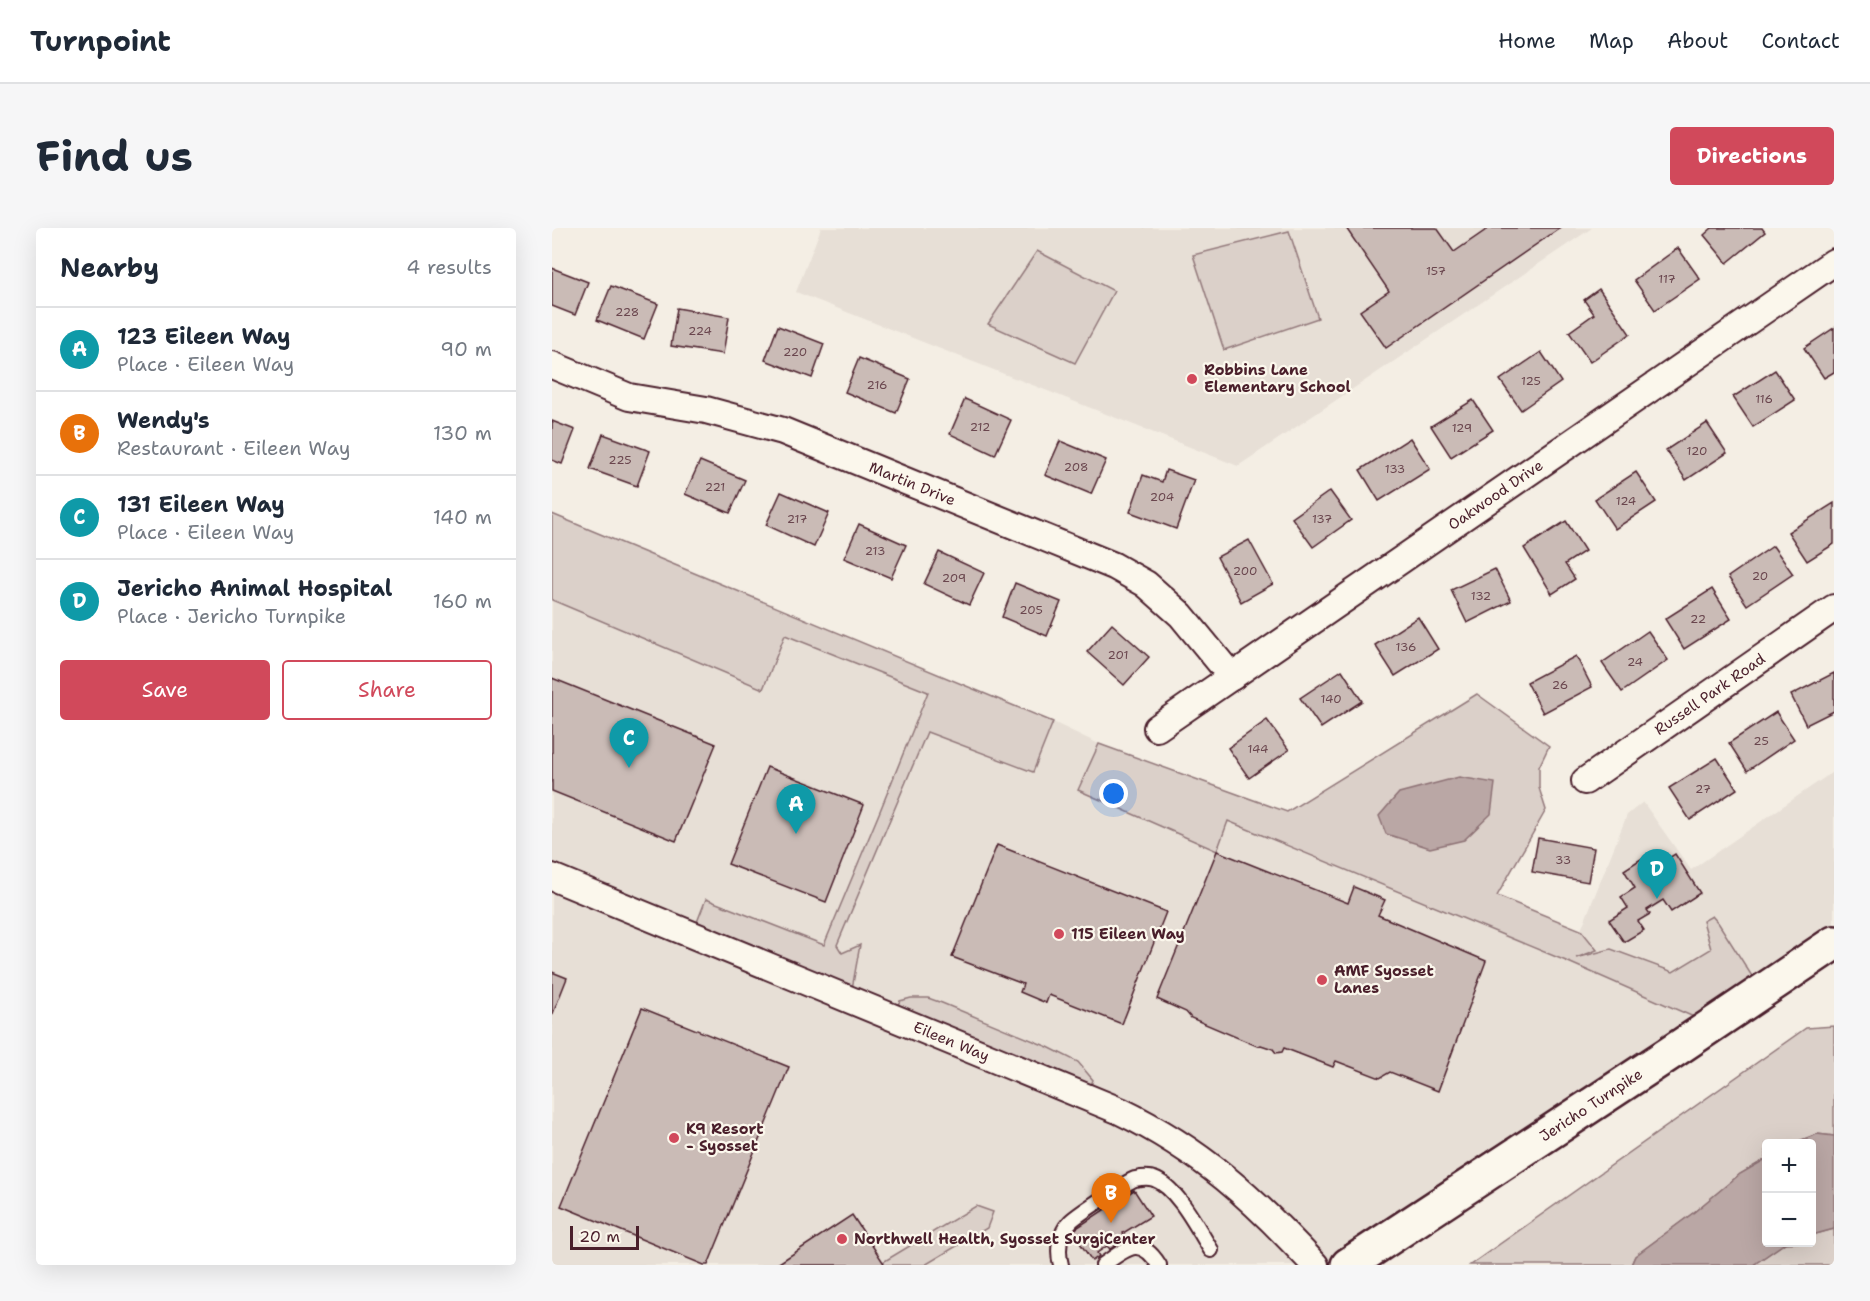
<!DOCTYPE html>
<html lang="en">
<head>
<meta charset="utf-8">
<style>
  :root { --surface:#fff; --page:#f6f6f7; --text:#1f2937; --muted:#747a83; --line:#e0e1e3; --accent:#d1495b }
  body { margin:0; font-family:"Shantell Sans",sans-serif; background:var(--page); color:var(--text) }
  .controls { position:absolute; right:18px; bottom:18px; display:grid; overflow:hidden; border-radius:6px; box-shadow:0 6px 24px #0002 }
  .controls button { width:54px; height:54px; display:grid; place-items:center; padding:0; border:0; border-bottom:2px solid var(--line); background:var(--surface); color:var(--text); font:30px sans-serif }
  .scale { position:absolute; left:18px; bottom:15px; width:69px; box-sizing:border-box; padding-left:6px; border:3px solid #4a1f2b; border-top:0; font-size:16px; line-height:21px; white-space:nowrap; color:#4a1f2b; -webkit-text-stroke:4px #fbf7ec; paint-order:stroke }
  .you { position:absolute; left:562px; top:566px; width:21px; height:21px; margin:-15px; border:4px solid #fff; border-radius:50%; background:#1a73e8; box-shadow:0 0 0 9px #1a73e833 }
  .badge { display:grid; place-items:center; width:39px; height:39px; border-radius:50%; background:var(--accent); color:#fff; font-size:20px; font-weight:700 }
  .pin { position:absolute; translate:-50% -50px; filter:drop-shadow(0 2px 3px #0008) }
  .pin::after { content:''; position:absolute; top:32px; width:21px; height:18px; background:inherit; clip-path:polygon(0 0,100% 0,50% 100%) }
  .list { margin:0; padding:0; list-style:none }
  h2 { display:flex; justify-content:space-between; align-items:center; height:78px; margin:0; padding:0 24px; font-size:26px }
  h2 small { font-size:20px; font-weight:400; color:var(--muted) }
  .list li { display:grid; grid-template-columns:39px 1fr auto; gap:18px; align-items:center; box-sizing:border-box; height:84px; padding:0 24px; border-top:2px solid var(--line) }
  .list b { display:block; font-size:22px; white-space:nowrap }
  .list p { margin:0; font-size:20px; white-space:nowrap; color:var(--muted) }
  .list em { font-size:20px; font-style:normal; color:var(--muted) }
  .actions { display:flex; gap:12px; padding:18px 24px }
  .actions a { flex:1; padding:14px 0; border:2px solid var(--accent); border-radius:6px; text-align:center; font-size:21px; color:var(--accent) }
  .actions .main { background:var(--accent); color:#fff }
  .map { position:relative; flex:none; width:1282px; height:1037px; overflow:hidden; border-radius:6px }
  header { display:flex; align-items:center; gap:36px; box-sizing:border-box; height:84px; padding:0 30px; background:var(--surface); border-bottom:2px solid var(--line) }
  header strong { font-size:28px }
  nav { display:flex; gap:33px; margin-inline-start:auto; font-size:21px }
  .intro { display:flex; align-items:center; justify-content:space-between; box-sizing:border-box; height:144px; padding:0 36px }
  h1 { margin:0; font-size:42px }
  .button { padding:15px 27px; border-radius:6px; background:var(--accent); color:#fff; font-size:21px; font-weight:700 }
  main { display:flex; gap:36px; padding:0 36px }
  aside { flex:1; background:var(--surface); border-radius:6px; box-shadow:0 6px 24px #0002 }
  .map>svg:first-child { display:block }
  .built { fill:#e7dfd6 }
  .green { fill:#dbd0c9; stroke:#92787a; stroke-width:1.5 }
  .water { fill:#baa7a5; stroke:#8d7174; stroke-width:1.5 }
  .building { fill:#cabbb6; stroke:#4a1f2b; stroke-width:1.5 }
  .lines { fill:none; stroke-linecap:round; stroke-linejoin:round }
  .service-casing { stroke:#4a1f2b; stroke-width:18 }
  .minor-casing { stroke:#4a1f2b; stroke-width:30 }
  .primary-casing { stroke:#4a1f2b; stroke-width:38 }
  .service { stroke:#fbf7ec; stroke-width:14 }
  .minor { stroke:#fbf7ec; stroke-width:26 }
  .primary { stroke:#fbf7ec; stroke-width:33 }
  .poi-dot { fill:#d1495b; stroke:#fbf7ec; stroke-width:2 }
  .labels { text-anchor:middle; stroke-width:4.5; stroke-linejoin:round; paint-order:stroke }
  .number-label { font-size:12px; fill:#6a464e }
  .poi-label { font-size:15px; font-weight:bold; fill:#4a1f2b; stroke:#fbf7ec; text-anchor:start }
  .street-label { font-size:15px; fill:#4a1f2b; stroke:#fbf7ec }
</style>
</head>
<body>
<header>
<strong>Turnpoint</strong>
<nav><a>Home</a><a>Map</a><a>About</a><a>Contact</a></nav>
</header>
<div class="intro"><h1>Find us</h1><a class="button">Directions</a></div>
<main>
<aside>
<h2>Nearby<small>4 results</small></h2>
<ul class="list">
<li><span class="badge" style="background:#0f9aa8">A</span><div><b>123 Eileen Way</b><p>Place · Eileen Way</p></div><em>90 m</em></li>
<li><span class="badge" style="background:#e8710a">B</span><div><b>Wendy's</b><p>Restaurant · Eileen Way</p></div><em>130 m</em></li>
<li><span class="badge" style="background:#0f9aa8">C</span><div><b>131 Eileen Way</b><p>Place · Eileen Way</p></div><em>140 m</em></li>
<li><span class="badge" style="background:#0f9aa8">D</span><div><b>Jericho Animal Hospital</b><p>Place · Jericho Turnpike</p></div><em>160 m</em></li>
</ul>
<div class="actions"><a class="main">Save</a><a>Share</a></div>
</aside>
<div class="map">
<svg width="1282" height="1037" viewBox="0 0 1282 1037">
  <rect width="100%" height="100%" fill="#f4eee4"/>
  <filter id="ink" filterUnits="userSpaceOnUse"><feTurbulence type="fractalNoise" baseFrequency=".0167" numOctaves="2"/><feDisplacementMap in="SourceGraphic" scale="12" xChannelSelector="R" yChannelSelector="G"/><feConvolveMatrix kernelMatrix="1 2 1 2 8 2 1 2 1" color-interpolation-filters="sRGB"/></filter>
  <g filter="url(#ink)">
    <!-- built -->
    <g class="built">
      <polygon points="269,0 1040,0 686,238 244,64"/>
      <polygon points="0,372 211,460 233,407 376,464 363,497 481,544 501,494 547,516 527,562 665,623 676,592 1014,733 1045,722 1029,702 1075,587 1091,574 1139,642 1282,543 1282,711 792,1037 0,1037"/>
    </g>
    <!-- green -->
    <g class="green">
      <polygon points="737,3 766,90 672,122 641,27"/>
      <polygon points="485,23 562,63 523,135 436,96"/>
      <polygon points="0,286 501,494 481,544 375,504 285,717 290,725 308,717 298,772 140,707 154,671 272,717 328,583 376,464 233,407 211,461 0,372"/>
      <polygon points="925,466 997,518 987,539 987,560 994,582 945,668 1029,702 1045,722 1024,730 1059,721 1121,744 1159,721 1151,693 1160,688 1167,696 1210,764 1160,797 1014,733 676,593 665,623 526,562 547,516 735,584"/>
      <polygon points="359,770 376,770 390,775 496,819 526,834 541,852 534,869 339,788 348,773"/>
      <polygon points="1282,798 1282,908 1265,906 1242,915 1214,916 1214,931 1188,946 1141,985 1083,1028 1079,1037 918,1037 1254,800"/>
      <polygon points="424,978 441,984 435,1000 373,1037 333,1037 331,1034"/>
      <polygon points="1282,1001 1282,1037 1201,1037 1233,1015 1260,1014 1260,1007"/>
    </g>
    <!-- water -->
    <g class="water">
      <polygon points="907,549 943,555 939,586 912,612 878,620 834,606 827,588 847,565"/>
      <polygon points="1265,906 1282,908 1282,1001 1260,1007 1260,916 1242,915"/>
      <polygon points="1214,931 1214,1014 1233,1015 1201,1037 1079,1037 1083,1028 1141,985 1188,946"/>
    </g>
    <!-- building -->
    <g class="building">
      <polygon points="794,0 885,0 902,24 937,0 1008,0 834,120 808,83 837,63"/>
      <polygon points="1160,0 1210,0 1213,4 1175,35 1152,7"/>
      <polygon points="1126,20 1148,51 1103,82 1082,52"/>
      <polygon points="0,40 36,54 23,87 0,78"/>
      <polygon points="59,58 106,76 92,111 45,92"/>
      <polygon points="1047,61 1078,106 1038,134 1017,104 1042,86 1032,72"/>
      <polygon points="125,80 177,89 171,126 119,118"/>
      <polygon points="226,98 272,116 260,150 213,132"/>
      <polygon points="1282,100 1282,144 1272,150 1252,120"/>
      <polygon points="989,124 1009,154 969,182 948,152"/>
      <polygon points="307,130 358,151 344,185 293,164"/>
      <polygon points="1223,142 1243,172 1201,199 1181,169"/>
      <polygon points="413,171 459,192 443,227 398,206"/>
      <polygon points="921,172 941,202 899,229 879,198"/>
      <polygon points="0,193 23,202 10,236 0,232"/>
      <polygon points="1155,195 1175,225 1134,252 1114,222"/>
      <polygon points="51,206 98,223 85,258 38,241"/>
      <polygon points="858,210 878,241 827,273 808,242"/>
      <polygon points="508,213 554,232 539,266 493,247"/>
      <polygon points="148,233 193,252 178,285 133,266"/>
      <polygon points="614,242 642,252 624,301 578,284 591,247 610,254"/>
      <polygon points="1084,244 1104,274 1063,301 1043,271"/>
      <polygon points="778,263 799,292 761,319 740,290"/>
      <polygon points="229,264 277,285 262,319 214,297"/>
      <polygon points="1282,275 1282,316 1255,333 1236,304"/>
      <polygon points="1014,293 1033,323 1013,336 1023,351 1000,366 972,320"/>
      <polygon points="307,296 354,317 339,350 292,330"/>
      <polygon points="697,312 721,356 689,374 665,329"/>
      <polygon points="1221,318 1241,346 1195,377 1176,349"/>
      <polygon points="387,324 432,345 417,377 372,356"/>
      <polygon points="943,341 959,373 915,395 899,362"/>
      <polygon points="463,355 509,374 495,408 450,389"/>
      <polygon points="1160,361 1179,391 1132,421 1113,391"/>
      <polygon points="866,389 886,421 843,448 823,417"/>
      <polygon points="560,396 597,429 572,457 535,424"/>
      <polygon points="1096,403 1116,432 1070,464 1050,435"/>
      <polygon points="1024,428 1040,459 991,485 975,454"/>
      <polygon points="790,442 810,473 769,500 748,470"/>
      <polygon points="1282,445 1282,483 1254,497 1239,467"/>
      <polygon points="0,450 164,516 124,613 0,563"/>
      <polygon points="1224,484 1242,511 1195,543 1177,515"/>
      <polygon points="715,492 737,522 697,550 676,520"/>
      <polygon points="1165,530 1185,561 1138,592 1117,560"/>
      <polygon points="215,539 312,577 274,674 176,636"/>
      <polygon points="986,610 1042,620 1036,654 980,644"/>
      <polygon points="445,617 614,684 570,796 497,767 494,775 468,764 471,756 400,729"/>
      <polygon points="665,623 796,675 802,659 833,672 826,687 934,733 886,863 838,844 828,850 784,833 781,839 732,820 730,824 724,825 721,821 709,817 705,818 639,790 634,784 605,771"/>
      <polygon points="1123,626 1148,665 1119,684 1111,672 1095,682 1098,686 1086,693 1092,702 1072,714 1057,692 1076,680 1069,669 1083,660 1072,642 1095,627 1103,639"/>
      <polygon points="0,744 15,750 0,788"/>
      <polygon points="90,780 237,839 156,1037 152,1037 9,978"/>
      <polygon points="582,962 599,988 571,1005 574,1010 558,1021 555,1018 545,1025 547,1028 540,1033 520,1003"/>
      <polygon points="300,987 333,1037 223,1037 227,1035"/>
    </g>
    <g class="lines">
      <defs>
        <g id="service">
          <path d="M 509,1037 C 505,1022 507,1006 518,994 C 523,988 576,953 583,951 C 588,950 597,949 602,951 C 625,959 646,1001 659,1022"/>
          <path d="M 551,1037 C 575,1020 588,1007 607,1037"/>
        </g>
        <g id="minor">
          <path id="s1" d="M 0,137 L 77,169 L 154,182 L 231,203 L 562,338 L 594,356 L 629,387 L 680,449"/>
          <path id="s2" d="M 605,500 L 1282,34"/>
          <path id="s3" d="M 1033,553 L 1282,380"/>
          <path id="s4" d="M 0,649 L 568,883 C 649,922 703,972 763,1037"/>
        </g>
        <g id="primary">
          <path id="s5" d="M 796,1037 L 1120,824 L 1282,715"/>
        </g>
      </defs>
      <!-- service casing -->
      <use href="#service" class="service-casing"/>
      <!-- minor casing -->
      <use href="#minor" class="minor-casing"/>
      <!-- primary casing -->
      <use href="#primary" class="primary-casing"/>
      <!-- service -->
      <use href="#service" class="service"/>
      <!-- minor -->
      <use href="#minor" class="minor"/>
      <!-- primary -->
      <use href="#primary" class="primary"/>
    </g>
  </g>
  <!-- markers -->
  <g class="poi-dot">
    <circle cx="640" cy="151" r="6"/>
    <circle cx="507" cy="706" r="6"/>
    <circle cx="770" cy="752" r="6"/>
    <circle cx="122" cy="910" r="6"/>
    <circle cx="290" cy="1011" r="6"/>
  </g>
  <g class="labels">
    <!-- number labels -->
    <g class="number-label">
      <text x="884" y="47">157</text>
      <text x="1115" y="55">117</text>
      <text x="75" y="88">228</text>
      <text x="148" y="107">224</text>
      <text x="243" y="128">220</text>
      <text x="979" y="157">125</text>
      <text x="325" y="161">216</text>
      <text x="1212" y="175">116</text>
      <text x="428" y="203">212</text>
      <text x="910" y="204">129</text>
      <text x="1145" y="227">120</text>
      <text x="68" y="236">225</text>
      <text x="524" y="243">208</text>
      <text x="843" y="245">133</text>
      <text x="163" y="263">221</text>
      <text x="610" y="273">204</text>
      <text x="1074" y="277">124</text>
      <text x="245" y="295">217</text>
      <text x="770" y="295">137</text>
      <text x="323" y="327">213</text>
      <text x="693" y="347">200</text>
      <text x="1208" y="352">20</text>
      <text x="402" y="354">209</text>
      <text x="929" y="372">132</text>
      <text x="479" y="386">205</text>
      <text x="1146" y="395">22</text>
      <text x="854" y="423">136</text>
      <text x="566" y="431">201</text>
      <text x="1083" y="438">24</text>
      <text x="1008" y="461">26</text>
      <text x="779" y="475">140</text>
      <text x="1209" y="517">25</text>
      <text x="706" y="525">144</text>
      <text x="1151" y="565">27</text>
      <text x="1011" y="636">33</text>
    </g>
    <!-- poi labels -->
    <g class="poi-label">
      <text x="652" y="147">Robbins Lane<tspan x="652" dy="17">Elementary School</tspan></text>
      <text x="519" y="711">115 Eileen Way</text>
      <text x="782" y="748">AMF Syosset<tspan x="782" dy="17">Lanes</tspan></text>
      <text x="134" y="906">K9 Resort<tspan x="134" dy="17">- Syosset</tspan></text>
      <text x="302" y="1016">Northwell Health, Syosset SurgiCenter</text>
    </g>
    <!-- street labels -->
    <g class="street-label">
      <text dy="5" stroke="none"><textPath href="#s1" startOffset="381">Martin Drive</textPath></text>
      <text dy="5" stroke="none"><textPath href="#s2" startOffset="411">Oakwood Drive</textPath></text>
      <text dy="5" stroke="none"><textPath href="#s3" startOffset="152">Russell Park Road</textPath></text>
      <text dy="5" stroke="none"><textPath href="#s4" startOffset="432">Eileen Way</textPath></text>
      <text dy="5" stroke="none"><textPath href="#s5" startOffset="291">Jericho Turnpike</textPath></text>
    </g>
  </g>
</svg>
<div class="controls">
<button>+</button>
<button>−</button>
</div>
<div class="scale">20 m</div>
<div class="you"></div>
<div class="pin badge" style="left:244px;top:606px;background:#0f9aa8">A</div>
<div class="pin badge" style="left:559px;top:995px;background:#e8710a">B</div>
<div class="pin badge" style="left:77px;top:540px;background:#0f9aa8">C</div>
<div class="pin badge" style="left:1105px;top:671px;background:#0f9aa8">D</div>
</div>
</main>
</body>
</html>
